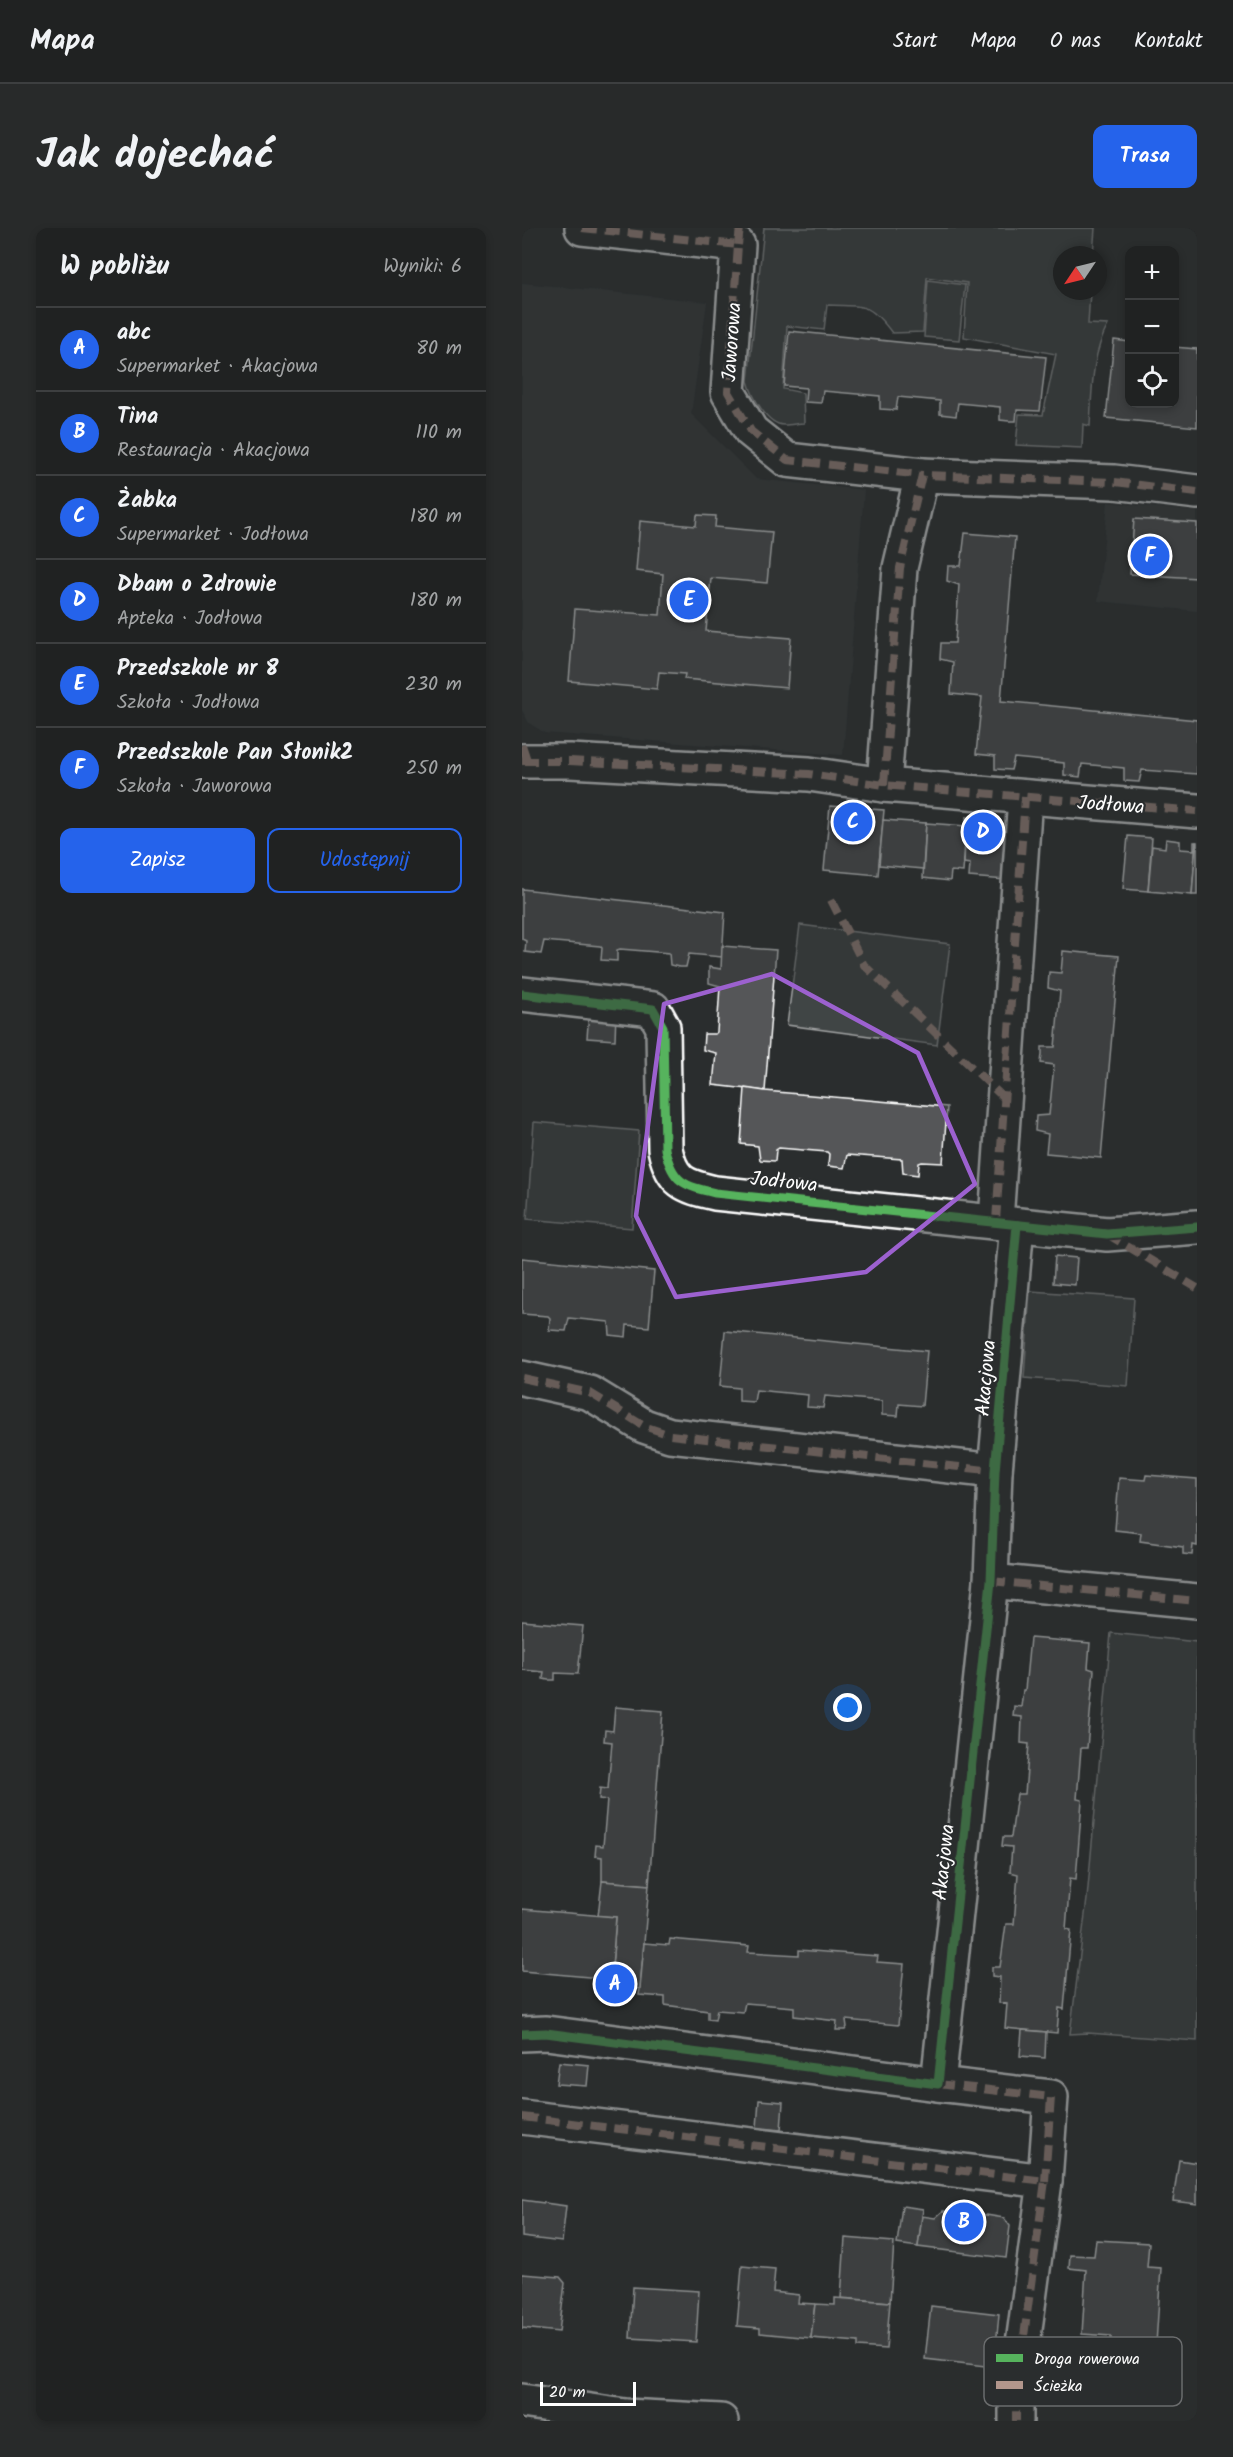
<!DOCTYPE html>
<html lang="pl">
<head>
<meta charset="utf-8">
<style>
  :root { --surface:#202222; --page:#282a2a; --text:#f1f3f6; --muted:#a2a4a5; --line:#3d3f40; --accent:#2563eb }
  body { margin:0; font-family:Kalam,sans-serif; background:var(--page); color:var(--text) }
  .controls { position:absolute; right:18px; top:18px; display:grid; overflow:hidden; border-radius:12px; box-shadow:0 3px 9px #0003 }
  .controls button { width:54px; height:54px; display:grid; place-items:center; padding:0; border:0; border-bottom:2px solid var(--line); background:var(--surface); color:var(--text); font:30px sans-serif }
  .compass { position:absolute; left:531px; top:18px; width:54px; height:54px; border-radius:50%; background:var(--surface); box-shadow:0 3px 9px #0003; rotate:235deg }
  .scale { position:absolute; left:18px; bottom:15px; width:96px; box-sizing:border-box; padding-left:6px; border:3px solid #fff; border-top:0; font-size:16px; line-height:21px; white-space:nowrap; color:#fff; -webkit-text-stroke:4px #2a2d2e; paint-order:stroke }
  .you { position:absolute; left:326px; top:1480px; width:21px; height:21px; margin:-15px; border:4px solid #fff; border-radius:50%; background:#1a73e8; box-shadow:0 0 0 9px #1a73e833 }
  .badge { display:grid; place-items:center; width:39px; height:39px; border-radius:50%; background:var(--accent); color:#fff; font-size:20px; font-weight:700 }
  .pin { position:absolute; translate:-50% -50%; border:3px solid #fff; box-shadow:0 2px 6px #0006 }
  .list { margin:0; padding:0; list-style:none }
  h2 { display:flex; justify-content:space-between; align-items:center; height:78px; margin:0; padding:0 24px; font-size:26px }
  h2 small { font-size:20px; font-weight:400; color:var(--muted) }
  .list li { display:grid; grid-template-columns:39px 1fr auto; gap:18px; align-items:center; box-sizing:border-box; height:84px; padding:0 24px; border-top:2px solid var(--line) }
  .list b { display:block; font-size:22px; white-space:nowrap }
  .list p { margin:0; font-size:20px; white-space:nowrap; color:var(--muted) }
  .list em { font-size:20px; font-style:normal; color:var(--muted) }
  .actions { display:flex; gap:12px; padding:18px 24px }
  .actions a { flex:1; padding:14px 0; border:2px solid var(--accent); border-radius:12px; text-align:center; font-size:21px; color:var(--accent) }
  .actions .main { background:var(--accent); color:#fff }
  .icon { flex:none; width:33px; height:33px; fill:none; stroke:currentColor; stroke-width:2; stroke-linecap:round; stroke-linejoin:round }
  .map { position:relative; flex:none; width:675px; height:2193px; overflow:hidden; border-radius:12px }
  header { display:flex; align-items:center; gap:36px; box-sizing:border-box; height:84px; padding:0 30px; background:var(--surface); border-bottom:2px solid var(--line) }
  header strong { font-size:28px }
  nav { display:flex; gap:33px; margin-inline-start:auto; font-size:21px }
  .intro { display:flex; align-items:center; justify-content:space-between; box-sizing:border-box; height:144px; padding:0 36px }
  h1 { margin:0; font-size:42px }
  .button { padding:15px 27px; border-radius:12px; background:var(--accent); color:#fff; font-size:21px; font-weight:700 }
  main { display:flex; gap:36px; padding:0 36px }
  aside { flex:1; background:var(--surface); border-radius:12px; box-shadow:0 3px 9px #0003 }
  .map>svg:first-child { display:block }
  .built { fill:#373a3b }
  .green { fill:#414445; stroke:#a0a2a2; stroke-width:1.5 }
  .building { fill:#555758; stroke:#fff; stroke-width:1.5 }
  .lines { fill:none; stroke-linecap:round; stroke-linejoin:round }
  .minor-casing { stroke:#fff; stroke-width:38 }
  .minor { stroke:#2a2d2e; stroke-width:33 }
  .quiet { stroke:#b2968c; stroke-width:8; stroke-dasharray:15 8; stroke-linecap:butt }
  .cycleway-casing { stroke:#2a2d2e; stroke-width:13 }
  .cycleway { stroke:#56b35d; stroke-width:9 }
  .marked { fill:none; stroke:#9c61cf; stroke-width:4.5; stroke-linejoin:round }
  .labels { text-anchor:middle; stroke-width:4.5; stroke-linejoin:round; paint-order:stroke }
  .street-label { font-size:20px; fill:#fff; stroke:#2a2d2e }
  .key { fill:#2a2d2e; stroke:#6a6c6d; stroke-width:1.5 }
  .key-label { font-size:16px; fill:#fff }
</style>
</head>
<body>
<header>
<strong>Mapa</strong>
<nav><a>Start</a><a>Mapa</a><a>O nas</a><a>Kontakt</a></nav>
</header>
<div class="intro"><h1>Jak dojechać</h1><a class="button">Trasa</a></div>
<main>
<aside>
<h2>W pobliżu<small>Wyniki: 6</small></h2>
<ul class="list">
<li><span class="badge">A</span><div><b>abc</b><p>Supermarket · Akacjowa</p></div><em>80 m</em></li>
<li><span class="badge">B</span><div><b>Tina</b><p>Restauracja · Akacjowa</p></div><em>110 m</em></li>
<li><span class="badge">C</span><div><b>Żabka</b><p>Supermarket · Jodłowa</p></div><em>180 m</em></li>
<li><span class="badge">D</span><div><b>Dbam o Zdrowie</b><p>Apteka · Jodłowa</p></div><em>180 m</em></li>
<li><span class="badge">E</span><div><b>Przedszkole nr 8</b><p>Szkoła · Jodłowa</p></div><em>230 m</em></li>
<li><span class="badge">F</span><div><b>Przedszkole Pan Słonik2</b><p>Szkoła · Jaworowa</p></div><em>250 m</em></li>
</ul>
<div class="actions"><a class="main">Zapisz</a><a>Udostępnij</a></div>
</aside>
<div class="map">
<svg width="675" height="2193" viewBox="0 0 675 2193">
  <rect width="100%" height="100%" fill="#2a2d2e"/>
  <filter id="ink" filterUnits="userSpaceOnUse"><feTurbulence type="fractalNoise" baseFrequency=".0167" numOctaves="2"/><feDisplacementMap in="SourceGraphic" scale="12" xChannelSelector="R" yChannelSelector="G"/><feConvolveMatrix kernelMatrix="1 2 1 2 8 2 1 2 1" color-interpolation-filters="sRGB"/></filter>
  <g filter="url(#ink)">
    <!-- built -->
    <g class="built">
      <polygon points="0,55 185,74 169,186 234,251 342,262 321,527 23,505 7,495 0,482"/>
      <polygon points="586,274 675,284 675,383 576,373"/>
    </g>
    <!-- green -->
    <g class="green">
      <path d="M 242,0 L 573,0 L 571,27 L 540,27 L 540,63 L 568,63 L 566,96 L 586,97 C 569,128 570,164 568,198 L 561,196 L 560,220 L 494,217 L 497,186 L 521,187 L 534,126 L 442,109 L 445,55 L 405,49 L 401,104 L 370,105 C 346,73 342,79 305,77 L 302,102 L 265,98 L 261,161 L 281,165 L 282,195 C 276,195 269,197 262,197 C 245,197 230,168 226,153 Z"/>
      <polygon points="406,52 443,57 437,112 402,109"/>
      <polygon points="278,697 428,716 415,817 265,797"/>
      <polygon points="12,894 117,903 110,1000 5,991"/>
      <polygon points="508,1063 612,1070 606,1158 502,1150"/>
      <polygon points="589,1405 675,1414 675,1813 566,1805 548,1806 565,1671"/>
    </g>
    <!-- building -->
    <g class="building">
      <polygon points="267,103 524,129 518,183 495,182 494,193 487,193 478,192 478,179 436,175 434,188 418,186 418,173 376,169 374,182 358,181 358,168 301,163 299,175 283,174 284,160 262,158"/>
      <polygon points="592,112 608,114 608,176 652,176 652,119 675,121 675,199 584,190"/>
      <polygon points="175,287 194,288 193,299 250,304 245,355 189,350 184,403 269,410 265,460 162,451 163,446 137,444 135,461 47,453 53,381 138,387 141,346 114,343 118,293 174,298"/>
      <polygon points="612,291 675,295 675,350 608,346"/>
      <polygon points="443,305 493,309 479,473 675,492 675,546 620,542 617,554 602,553 602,540 560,536 558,549 542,547 542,535 492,530 489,542 473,541 473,528 454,526 460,469 429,466 431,434 418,431 419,415 433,415 437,357 425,353 426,338 439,338"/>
      <polygon points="308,578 362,582 356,647 302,642"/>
      <polygon points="444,589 475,591 475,598 481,600 487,608 484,652 447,649 448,636 442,635"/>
      <polygon points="361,592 404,595 401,641 357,637"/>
      <polygon points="404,595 444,598 441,644 429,643 428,653 401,650"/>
      <polygon points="606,608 630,610 626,663 601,661"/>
      <polygon points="644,611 658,613 658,621 672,622 672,614 674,614 670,667 626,663 630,618 643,620"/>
      <polygon points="674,614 675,614 675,667 670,667"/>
      <polygon points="0,661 203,684 200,729 167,726 164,739 157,739 148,737 147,725 98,721 95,722 95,733 79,732 80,720 78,718 22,713 19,726 3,724 4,713 0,711"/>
      <polygon points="200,718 254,722 243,863 191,857 194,825 181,822 182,806 193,806 195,804 198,758 187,755 187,739 199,741"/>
      <polygon points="541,723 597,728 579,930 524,925 526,906 513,903 514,888 527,887 532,837 519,835 520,826 520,819 533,819 538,763 526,760 527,744 539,745"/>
      <polygon points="67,784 94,785 93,812 65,810"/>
      <polygon points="223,860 243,863 425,879 421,935 400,934 397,935 396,947 381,945 380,931 325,927 322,940 306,938 307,926 305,924 257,920 254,922 253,933 238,932 236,918 219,916"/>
      <polygon points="533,1028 555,1030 553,1057 531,1055"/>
      <polygon points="0,1030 132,1043 127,1099 105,1097 104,1109 88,1107 87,1094 47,1090 44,1103 27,1102 28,1090 26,1088 0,1086"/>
      <polygon points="203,1103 405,1123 400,1178 377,1176 376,1188 360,1187 360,1173 303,1168 301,1180 285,1179 286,1167 234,1162 232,1174 217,1173 217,1160 198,1158"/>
      <polygon points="624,1247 675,1251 675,1318 671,1317 670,1327 661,1326 661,1319 618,1313 619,1305 593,1302 597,1250 623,1252"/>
      <polygon points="0,1393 61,1398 56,1446 33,1445 33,1452 26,1452 21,1451 22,1444 0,1442"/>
      <polygon points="508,1410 568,1415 566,1440 572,1442 565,1520 559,1520 555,1571 560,1572 554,1651 548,1650 544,1701 549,1702 542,1781 537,1780 535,1805 483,1800 485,1776 477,1775 478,1749 470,1748 470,1739 478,1739 484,1696 492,1696 496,1646 488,1644 490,1619 480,1618 481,1609 489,1609 495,1566 503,1566 507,1516 499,1515 500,1489 491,1488 492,1478 499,1479 501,1462 503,1462"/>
      <polygon points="93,1479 141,1483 127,1657 80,1653 80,1629 73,1628 74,1617 81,1618 85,1572 77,1571 78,1560 86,1561 90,1514 82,1513 83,1502 91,1503"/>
      <polygon points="80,1653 127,1657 118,1761 85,1758 86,1751 89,1751 94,1689 76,1688"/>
      <polygon points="0,1681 94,1689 89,1751 0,1743"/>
      <polygon points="148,1711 227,1718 226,1724 277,1727 277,1722 356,1728 355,1734 382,1736 376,1797 324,1792 325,1799 323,1802 314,1802 315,1793 272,1788 272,1779 223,1775 221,1784 195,1782 193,1792 186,1791 186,1783 143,1777 143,1769 117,1767 118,1761 122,1715 147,1717"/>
      <polygon points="500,1802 524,1804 523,1830 498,1828"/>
      <polygon points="37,1834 67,1837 65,1858 34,1856"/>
      <polygon points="237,1872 261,1874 259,1902 235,1900"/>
      <polygon points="657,1932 675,1935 675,1976 651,1973"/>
      <polygon points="0,1972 44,1978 40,2014 0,2009"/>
      <polygon points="380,1978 401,1981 396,2019 375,2016"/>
      <polygon points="421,1983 452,1985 482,1990 488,1998 484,2030 396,2019 400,1988 413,1990"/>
      <polygon points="323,2010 372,2014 368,2074 319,2070"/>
      <polygon points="574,2012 627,2015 625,2039 639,2040 634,2116 589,2113 589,2108 560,2106 564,2042 547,2040 548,2027 572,2028"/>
      <polygon points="220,2038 253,2041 251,2064 277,2067 276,2075 293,2076 289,2110 238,2105 238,2100 215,2098"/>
      <polygon points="0,2046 38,2049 43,2055 37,2104 0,2100"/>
      <polygon points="111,2059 177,2063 174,2114 108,2110"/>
      <polygon points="313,2070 368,2074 364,2121 336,2119 336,2114 289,2110 293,2076 313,2077"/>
      <polygon points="409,2078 477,2086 472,2139 403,2131"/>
    </g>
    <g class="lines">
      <defs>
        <g id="minor">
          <polyline points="60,0 216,17 206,164 229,203 265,232 400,247"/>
          <polyline points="0,533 48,533 287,546 362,557 675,583"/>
          <polyline points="362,557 378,340 400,247 592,254 675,264"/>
          <path d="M 0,766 L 131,781 L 141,799 L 143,921 C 150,954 162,958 193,965 L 585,1006 L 675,999"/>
          <polyline points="474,993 503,569"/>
          <polyline points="0,1150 68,1165 122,1198 148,1207 473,1243"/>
          <polyline points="469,1353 675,1373"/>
          <polyline points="0,1806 24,1805 416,1856 469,1353 473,1243 495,997"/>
          <polyline points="416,1856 529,1869 523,1953"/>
          <polyline points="0,1889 523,1953 494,2167 494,2193"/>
          <polyline points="0,2173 103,2188 199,2193"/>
        </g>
      </defs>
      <!-- minor casing -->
      <use href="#minor" class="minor-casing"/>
      <!-- minor -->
      <use href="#minor" class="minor"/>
      <!-- quiet -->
      <g class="quiet">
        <polyline points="60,0 216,17 206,164 229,203 265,232 400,247"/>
        <polyline points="216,17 218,0"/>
        <polyline points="0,517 5,532"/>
        <polyline points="0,533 48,533 287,546 362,557 675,583"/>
        <polyline points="362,557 378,340 400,247 592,254 675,264"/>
        <polyline points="309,672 342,737 482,870"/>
        <polyline points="474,993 503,569"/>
        <polyline points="585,1006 675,1060"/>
        <polyline points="0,1150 68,1165 122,1198 148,1207 473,1243"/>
        <polyline points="469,1353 675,1373"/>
        <polyline points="416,1856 529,1869 523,1953"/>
        <polyline points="0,1889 523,1953 494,2167 494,2193"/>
      </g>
      <defs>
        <g id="cycleway">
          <path d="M 0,766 L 131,781 L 141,799 L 143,921 C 150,954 162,958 193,965 L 585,1006 L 675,999"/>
          <polyline points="0,1806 24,1805 416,1856 469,1353 473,1243 495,997"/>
        </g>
      </defs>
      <!-- cycleway casing -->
      <use href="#cycleway" class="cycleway-casing"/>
      <!-- cycleway -->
      <use href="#cycleway" class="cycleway"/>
    </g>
  </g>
  <!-- marked area -->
  <path d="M0 0H675V2193H0ZM 250,746 L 396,825 L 453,956 L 344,1044 L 154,1069 L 114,988 L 142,776 Z" fill="#2a2d2e" fill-opacity=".55" fill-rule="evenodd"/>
  <path class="marked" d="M 250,746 L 396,825 L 453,956 L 344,1044 L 154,1069 L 114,988 L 142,776 Z"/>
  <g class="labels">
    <!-- street labels -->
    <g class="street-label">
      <text transform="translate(209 114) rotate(-86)" y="7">Jaworowa</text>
      <text transform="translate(589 576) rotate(4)" y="7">Jodłowa</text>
      <text transform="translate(262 953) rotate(6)" y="7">Jodłowa</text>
      <text transform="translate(463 1150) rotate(-85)" y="7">Akacjowa</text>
      <text transform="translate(421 1634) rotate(-84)" y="7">Akacjowa</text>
    </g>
  </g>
  <!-- legend -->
  <rect x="462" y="2109" width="198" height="69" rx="9" class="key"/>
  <rect x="474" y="2126" width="27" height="8" fill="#56b35d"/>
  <rect x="474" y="2153" width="27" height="8" fill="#b2968c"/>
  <g class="key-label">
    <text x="512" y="2136">Droga rowerowa</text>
    <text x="512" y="2163">Ścieżka</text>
  </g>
</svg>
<div class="controls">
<button>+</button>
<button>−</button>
<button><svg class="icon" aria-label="locate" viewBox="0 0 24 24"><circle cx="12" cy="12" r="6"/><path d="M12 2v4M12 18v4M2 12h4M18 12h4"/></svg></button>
</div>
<svg class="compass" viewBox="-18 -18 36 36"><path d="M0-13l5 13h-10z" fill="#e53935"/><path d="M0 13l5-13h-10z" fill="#a2a4a5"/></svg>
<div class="scale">20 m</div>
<div class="you"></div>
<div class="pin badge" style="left:93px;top:1756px">A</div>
<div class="pin badge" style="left:442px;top:1994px">B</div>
<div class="pin badge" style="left:331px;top:594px">C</div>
<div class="pin badge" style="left:461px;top:604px">D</div>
<div class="pin badge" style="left:167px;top:372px">E</div>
<div class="pin badge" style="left:628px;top:328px">F</div>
</div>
</main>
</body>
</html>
